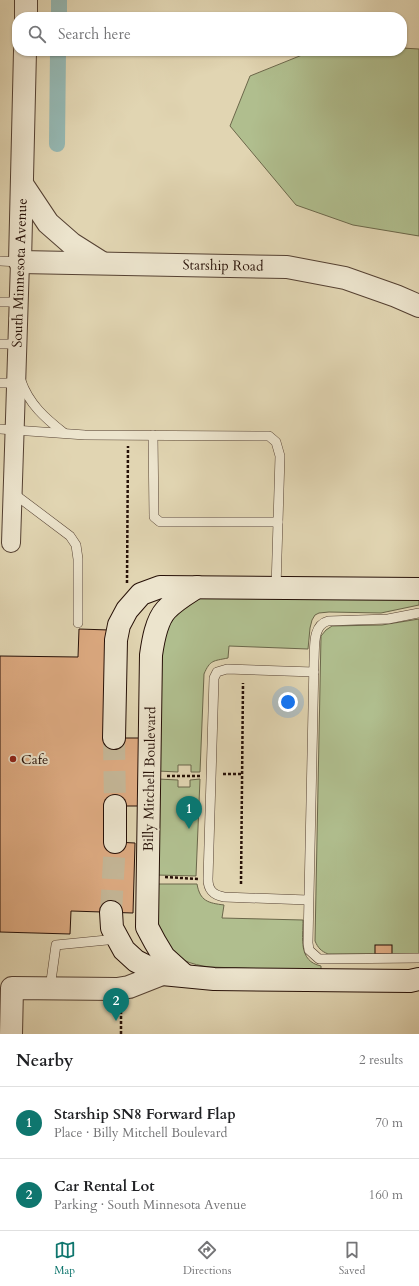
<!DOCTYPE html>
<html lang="en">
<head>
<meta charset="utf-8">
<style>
  :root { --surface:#fff; --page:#f6f6f6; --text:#202124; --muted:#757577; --line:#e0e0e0; --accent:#0f766e }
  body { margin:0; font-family:Cardo,serif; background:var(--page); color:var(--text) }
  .you { position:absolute; left:288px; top:702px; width:14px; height:14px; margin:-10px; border:3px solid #fff; border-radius:50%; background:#1a73e8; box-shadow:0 0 0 6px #1a73e833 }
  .badge { display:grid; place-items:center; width:26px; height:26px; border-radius:50%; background:var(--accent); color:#fff; font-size:13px; font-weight:700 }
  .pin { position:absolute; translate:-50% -33px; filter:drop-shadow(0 1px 2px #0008) }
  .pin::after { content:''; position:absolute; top:21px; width:14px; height:12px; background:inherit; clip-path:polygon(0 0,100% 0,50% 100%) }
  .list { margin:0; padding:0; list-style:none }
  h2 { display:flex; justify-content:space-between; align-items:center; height:52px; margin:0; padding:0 16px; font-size:17px }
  h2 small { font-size:13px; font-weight:400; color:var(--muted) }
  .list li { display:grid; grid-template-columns:26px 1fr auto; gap:12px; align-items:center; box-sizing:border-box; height:72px; padding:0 16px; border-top:1px solid var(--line) }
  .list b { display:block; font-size:15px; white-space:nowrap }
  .list p { margin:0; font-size:13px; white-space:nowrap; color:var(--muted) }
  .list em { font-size:13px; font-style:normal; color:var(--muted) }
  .icon { flex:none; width:22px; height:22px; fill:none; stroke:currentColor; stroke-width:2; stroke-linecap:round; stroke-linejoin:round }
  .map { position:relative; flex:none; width:419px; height:1034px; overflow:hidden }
  .search { position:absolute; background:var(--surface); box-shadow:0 1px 3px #0004; left:12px; right:12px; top:12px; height:44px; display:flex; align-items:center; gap:10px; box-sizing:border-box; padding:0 14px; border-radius:16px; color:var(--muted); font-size:15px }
  .sheet { height:196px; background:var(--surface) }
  nav { display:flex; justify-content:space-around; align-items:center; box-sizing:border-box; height:56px; border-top:1px solid var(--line); background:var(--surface); font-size:11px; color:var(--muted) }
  nav a { display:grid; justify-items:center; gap:2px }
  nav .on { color:var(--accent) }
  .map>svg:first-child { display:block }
  .green { fill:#b0be8e; stroke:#6b674a }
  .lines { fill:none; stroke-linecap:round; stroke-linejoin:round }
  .canal { stroke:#95b8b3; stroke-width:16 }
  .building { fill:#deab82; stroke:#261007 }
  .secondary-tunnel { stroke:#c5b798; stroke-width:22; stroke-dasharray:22 11; stroke-linecap:butt }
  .service-casing { stroke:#554132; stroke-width:10 }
  .minor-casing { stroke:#554132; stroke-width:20 }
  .tertiary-casing { stroke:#554132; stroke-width:24 }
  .secondary-casing { stroke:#261007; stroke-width:24 }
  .path { stroke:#261007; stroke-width:2.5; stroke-dasharray:3 2; stroke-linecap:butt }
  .service { stroke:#ece4cd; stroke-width:9 }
  .minor { stroke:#ece4cd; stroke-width:18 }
  .tertiary { stroke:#ece4cd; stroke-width:22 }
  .secondary { stroke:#ece4cd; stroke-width:22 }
  .poi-dot { fill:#8f2418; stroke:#ece4cd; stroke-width:1.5 }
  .labels { text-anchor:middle; stroke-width:4; stroke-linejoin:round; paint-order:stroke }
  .street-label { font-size:14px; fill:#261007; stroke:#ece4cd }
  .poi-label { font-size:14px; fill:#261007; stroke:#ece4cd; text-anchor:start }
</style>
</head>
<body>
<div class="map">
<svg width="419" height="1034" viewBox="0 0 419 1034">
  <rect width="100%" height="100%" fill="#e1d5b2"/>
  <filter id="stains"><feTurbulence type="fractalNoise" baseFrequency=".005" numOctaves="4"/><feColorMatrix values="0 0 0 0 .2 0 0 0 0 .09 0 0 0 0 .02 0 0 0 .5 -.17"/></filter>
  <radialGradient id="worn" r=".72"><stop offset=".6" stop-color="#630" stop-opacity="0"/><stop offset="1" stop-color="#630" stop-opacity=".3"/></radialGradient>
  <!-- green -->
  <g class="green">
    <polygon points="402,48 419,49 419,236 353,225 296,205 230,126 250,76 312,51 402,51"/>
    <path d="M 199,597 L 419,598 L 419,605 L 381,613 L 329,612 L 319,613 L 315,615 L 312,620 L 310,628 L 308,649 L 229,646 L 228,658 C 213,661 210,660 204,674 L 200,772 L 191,772 L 191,765 L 178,765 L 178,772 L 158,771 L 161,646 L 163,634 L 176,614 Z"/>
    <path d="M 419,619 L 419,954 L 328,954 C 321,951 318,948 315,941 L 321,636 L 326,630 L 332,626 L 382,625 Z"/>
    <polygon points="158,779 178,780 178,787 190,787 190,780 200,779 196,876 156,875"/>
    <path d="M 156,884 L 197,884 C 200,901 208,903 224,905 L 222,918 L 303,920 C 303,938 298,961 321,966 L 321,971 L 210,967 C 201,966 192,964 183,960 C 170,953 159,935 156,921 C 154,909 156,895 156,884 Z"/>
  </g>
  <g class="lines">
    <!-- canal -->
    <g class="canal">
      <polyline points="59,17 59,0"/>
      <polyline points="57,144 58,51"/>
    </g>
  </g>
  <!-- building -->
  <g class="building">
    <polygon points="79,629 109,630 106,738 139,738 138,806 115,806 115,842 135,843 133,913 71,911 70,934 0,932 0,656 78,657"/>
    <rect x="375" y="945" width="17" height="9"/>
  </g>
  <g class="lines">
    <!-- secondary-tunnel -->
    <g class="secondary-tunnel">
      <polyline points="114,738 115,806"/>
      <polyline points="111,912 115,842"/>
    </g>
    <defs>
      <g id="service">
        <polyline points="0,261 20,262"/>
        <polyline points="0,302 18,302"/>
        <polyline points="0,344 17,344"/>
        <path d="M 21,381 C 29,404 45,418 64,433"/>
        <polyline points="0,383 16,383"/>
        <polyline points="0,429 85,435 269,436 276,442 280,456 276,588"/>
        <polyline points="153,435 154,517 160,522 278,522"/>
        <polyline points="13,493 70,536 76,545 78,559 78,623"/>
        <path d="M 419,613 L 388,619 L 328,621 C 312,625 315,648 314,661 L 308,943 L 309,950 L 319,959 L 419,958"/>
        <path d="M 308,900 L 224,897 C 213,895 208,890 208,879 L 214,678 L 217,672 L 227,669 L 314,672"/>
        <polyline points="50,988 56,945 117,939"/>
      </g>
      <polyline id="minor" points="11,543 20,262"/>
      <g id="tertiary">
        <polyline points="26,17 26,0"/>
        <polyline points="25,51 20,262 287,267 345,278 396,296 419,306"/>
        <polyline points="22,184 48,223 72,244 102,263"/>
        <polyline points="11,1034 12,988 117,989 129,987 162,974"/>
      </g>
      <g id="secondary">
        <polyline points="114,738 116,640 119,625 127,610 141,594 160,587 419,589"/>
        <polyline points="115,842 115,806"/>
        <polyline points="111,912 112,928 124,950 136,961 162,974 214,979 410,981 419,979"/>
        <path d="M 185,976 L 164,957 L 155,942 L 147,927 L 151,655 C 153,641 156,621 166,610 C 174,601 186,594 197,587"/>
      </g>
    </defs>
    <!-- service casing -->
    <use href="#service" class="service-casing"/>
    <!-- minor casing -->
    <use href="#minor" class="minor-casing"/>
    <!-- tertiary casing -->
    <use href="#tertiary" class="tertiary-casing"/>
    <!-- secondary casing -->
    <use href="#secondary" class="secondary-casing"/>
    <!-- path -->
    <g class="path">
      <polyline points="127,583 128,446"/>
      <polyline points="223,774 242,774"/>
      <polyline points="167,776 200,776"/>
      <polyline points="165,877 198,879"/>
      <polyline points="241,884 243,683"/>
      <polyline points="121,1034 121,1007"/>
    </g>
    <!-- service -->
    <use href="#service" class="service"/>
    <!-- minor -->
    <use href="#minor" class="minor"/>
    <!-- tertiary -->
    <use href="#tertiary" class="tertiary"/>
    <!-- secondary -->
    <use href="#secondary" class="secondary"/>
  </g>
  <!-- markers -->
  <circle class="poi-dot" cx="13" cy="759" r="4"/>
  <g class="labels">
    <!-- street labels -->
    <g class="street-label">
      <text transform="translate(223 265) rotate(1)" y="5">Starship Road</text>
      <text transform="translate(19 273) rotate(-88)" y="5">South Minnesota Avenue</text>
      <text transform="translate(149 779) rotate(-89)" y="5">Billy Mitchell Boulevard</text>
    </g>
    <!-- poi labels -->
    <g class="poi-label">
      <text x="21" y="764">Cafe</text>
    </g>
  </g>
  <rect width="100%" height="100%" filter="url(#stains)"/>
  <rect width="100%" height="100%" fill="url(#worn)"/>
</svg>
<div class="you"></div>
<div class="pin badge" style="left:189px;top:829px">1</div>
<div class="pin badge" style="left:116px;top:1021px">2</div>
<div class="search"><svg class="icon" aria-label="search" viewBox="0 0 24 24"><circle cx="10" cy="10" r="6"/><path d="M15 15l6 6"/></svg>Search here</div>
</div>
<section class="sheet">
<h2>Nearby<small>2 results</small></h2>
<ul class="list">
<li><span class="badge">1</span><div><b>Starship SN8 Forward Flap</b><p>Place · Billy Mitchell Boulevard</p></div><em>70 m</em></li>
<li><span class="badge">2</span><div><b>Car Rental Lot</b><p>Parking · South Minnesota Avenue</p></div><em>160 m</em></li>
</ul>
</section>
<nav>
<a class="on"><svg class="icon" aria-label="map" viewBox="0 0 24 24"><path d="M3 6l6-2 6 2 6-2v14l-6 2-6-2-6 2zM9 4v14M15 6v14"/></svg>Map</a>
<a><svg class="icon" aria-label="directions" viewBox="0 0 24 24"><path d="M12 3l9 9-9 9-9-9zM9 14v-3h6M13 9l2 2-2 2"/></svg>Directions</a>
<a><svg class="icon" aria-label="saved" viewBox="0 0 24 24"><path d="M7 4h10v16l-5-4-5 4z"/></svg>Saved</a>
</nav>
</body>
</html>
